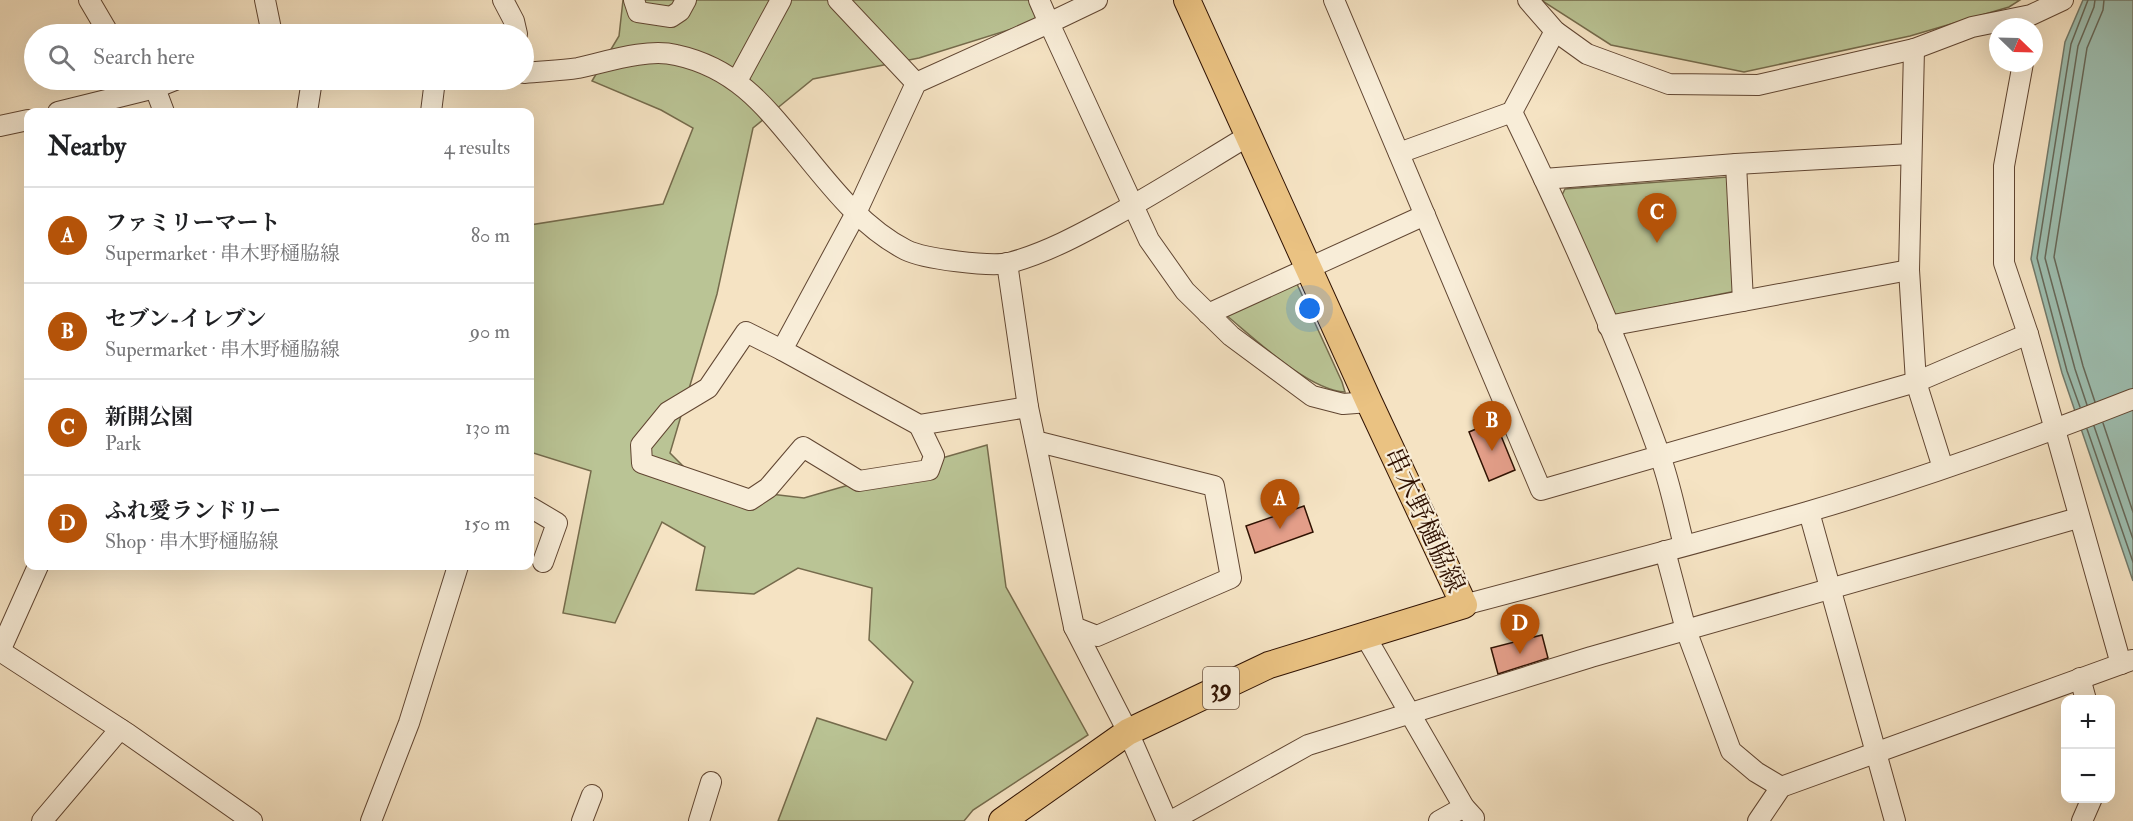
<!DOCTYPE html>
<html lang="en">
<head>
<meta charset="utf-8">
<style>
  :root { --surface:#fff; --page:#f2f2f2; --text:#202124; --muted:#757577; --line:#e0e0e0; --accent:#b45309 }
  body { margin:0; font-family:"IM FELL Double Pica","Noto Serif JP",serif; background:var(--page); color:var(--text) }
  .controls { position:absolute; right:18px; bottom:18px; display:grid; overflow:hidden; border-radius:12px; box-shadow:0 6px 24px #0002 }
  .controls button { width:54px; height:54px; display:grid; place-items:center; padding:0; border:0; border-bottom:2px solid var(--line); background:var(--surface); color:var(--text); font:30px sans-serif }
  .compass { position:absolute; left:1989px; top:18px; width:54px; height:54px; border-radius:50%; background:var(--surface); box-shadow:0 6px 24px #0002; rotate:113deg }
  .you { position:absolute; left:1310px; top:309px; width:21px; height:21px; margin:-15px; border:4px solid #fff; border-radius:50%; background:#1a73e8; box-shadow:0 0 0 9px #1a73e833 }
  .badge { display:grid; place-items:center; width:39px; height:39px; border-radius:50%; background:var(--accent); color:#fff; font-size:20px; font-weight:700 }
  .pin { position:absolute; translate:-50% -50px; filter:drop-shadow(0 2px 3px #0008) }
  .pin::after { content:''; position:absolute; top:32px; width:21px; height:18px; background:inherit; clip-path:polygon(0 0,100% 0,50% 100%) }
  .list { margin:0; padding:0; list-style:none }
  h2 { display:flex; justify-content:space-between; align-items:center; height:78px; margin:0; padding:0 24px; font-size:26px }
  h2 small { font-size:20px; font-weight:400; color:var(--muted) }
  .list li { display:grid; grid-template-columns:39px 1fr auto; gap:18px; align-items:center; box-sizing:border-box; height:96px; padding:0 24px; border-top:2px solid var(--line) }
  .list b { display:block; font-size:22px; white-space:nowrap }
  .list p { margin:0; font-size:20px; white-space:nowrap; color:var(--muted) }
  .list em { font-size:20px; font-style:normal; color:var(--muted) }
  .icon { flex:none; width:33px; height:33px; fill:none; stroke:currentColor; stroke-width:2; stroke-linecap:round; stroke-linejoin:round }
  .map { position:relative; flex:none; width:2133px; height:821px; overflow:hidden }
  .search { position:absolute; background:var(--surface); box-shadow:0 6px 24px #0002; left:24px; top:24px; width:510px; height:66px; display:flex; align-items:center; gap:15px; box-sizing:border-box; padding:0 21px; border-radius:33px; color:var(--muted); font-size:22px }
  .panel { position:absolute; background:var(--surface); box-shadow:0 6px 24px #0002; left:24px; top:108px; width:510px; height:462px; border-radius:12px }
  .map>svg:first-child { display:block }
  .green { fill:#bac495; stroke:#756b4c; stroke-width:1.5 }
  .water { fill:#9dbeb0; stroke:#71796a; stroke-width:1.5 }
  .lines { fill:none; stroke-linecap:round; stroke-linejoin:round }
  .shore { stroke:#666859; stroke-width:1.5 }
  .building { fill:#e39e89; stroke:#301202; stroke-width:1.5 }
  .minor-casing { stroke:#614632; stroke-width:22 }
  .major-casing { stroke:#301202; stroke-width:28 }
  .minor { stroke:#f8edd8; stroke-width:20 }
  .major { stroke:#eac282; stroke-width:26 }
  .labels { text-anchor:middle; stroke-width:4.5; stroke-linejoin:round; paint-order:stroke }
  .shield { fill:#f8edd8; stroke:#6c5442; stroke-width:1.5 }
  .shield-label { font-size:24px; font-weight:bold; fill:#301202 }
  .street-label { font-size:26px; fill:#301202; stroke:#f8edd8 }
</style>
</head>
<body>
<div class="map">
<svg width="2133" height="821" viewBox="0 0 2133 821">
  <rect width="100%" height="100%" fill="#f5e3c3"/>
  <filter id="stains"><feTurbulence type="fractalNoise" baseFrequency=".00333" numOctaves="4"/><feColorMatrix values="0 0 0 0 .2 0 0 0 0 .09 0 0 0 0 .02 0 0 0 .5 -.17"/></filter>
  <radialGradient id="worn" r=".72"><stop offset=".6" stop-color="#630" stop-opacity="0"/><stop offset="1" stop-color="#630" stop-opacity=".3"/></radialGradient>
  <!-- green -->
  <g class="green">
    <polygon points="623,0 1037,0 1037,21 919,58 813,79 753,128 717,294 670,453 703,486 804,498 987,445 1006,587 1088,735 973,810 964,821 778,821 817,718 886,740 913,682 869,640 872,588 798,568 754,594 696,590 705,547 662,522 615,623 563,613 591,471 530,452 530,225 663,204 693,128 661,110 592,81 619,36"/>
    <polygon points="1541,0 2020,0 2009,7 1910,36 1744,72 1611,45"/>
    <polygon points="1727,177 1736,291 1617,315 1610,311 1562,195 1565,189"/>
    <path d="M 1297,284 L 1342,382 L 1345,392 C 1308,390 1255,339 1226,315 Z"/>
  </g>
  <!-- water -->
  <polygon class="water" points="2083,0 2133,0 2133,581 2062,373 2031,259 2065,42"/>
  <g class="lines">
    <!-- shore -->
    <g class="shore">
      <polyline points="2095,402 2083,366 2054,257 2087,48 2103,10 2104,0"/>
      <polyline points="2087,405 2075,369 2045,258 2078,46 2094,7 2095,0"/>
      <polyline points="2080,407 2067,371 2037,258 2071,44 2088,0"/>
      <polyline points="2103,423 2133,512"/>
      <polyline points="2094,426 2133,539"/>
      <polyline points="2087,429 2133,562"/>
    </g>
  </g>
  <!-- building -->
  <g class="building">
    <polygon points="1495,421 1515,470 1489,481 1469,432"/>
    <polygon points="1304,506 1313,532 1255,553 1246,526"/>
    <polygon points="1542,635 1548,658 1498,674 1491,648"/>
  </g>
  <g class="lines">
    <defs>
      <g id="minor">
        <polyline points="89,0 109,34"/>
        <polyline points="265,0 272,34"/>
        <polyline points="503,0 514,21 517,34"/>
        <polyline points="634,0 638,12 671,17 680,11 686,0"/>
        <polyline points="838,0 916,83"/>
        <polyline points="1097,0 1049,23 1149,240 1185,291 1231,336 1312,396 1343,404 1369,402"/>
        <polyline points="1334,0 1541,490 1916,382 2028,334"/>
        <polyline points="1528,0 1555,31 1587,54 1669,84 1758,85 1914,49 1972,27 2031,15 2063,0"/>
        <polyline points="1914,49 1909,270 1916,382 1943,468"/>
        <polyline points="2023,63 2004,166 2004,263 2028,334 2121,664"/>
        <path d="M 524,73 C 541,71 560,71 578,68 C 606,62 647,48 676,55 C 736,68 765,106 802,151 C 832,188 863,228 906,250 C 924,259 990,267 1009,263 C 1046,253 1079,235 1112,217 C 1158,192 1203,163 1248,136"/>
        <polyline points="737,81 781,0"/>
        <polyline points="155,88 164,112"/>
        <polyline points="58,112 155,88 175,80"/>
        <polyline points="307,112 312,80"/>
        <polyline points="431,112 435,80"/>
        <path d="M 1512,112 C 1566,223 1617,337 1659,453 C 1670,482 1676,515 1684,545"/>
        <polyline points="0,126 28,120"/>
        <polyline points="1399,153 1512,112 1555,31"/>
        <polyline points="1736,164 1743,301"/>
        <polyline points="1544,179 1736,164 1911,154"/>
        <polyline points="1007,263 1028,407 1074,627 1097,636 1231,578 1214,486 1035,441"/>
        <polyline points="1208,314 1425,215"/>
        <polyline points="1608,326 1909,270"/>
        <polyline points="782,350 746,332 708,388 668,412 641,445 642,463 750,500 768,488 803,447 859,481 929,470 934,456 919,425"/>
        <polyline points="1028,407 919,425 782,350 856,213 916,83 1049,23 1039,0"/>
        <polyline points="530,507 557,523 543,562"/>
        <polyline points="1809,512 1895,821"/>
        <polyline points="1665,551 1686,630 1731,751 1756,772 1781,787"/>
        <path d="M 1464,605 C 1579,574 1693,545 1807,512 C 1917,480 2026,441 2133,399"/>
        <polyline points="1074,627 1128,732 1167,821"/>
        <polyline points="1364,634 1464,807 1474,818 1473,821"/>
        <polyline points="0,651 128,734 252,821"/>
        <polyline points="0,651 38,566"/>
        <polyline points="2080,678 2086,700"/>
        <polyline points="42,821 120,729"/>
        <polyline points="371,821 409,723 458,566"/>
        <polyline points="582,821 592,795"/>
        <polyline points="699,821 711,782"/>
        <polyline points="1171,821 1308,745 1591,657 2078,518"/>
        <polyline points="1439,821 1464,807"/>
        <polyline points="1758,821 1781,787 2132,660"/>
        <polyline points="2082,821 2092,798"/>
      </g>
      <polyline id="major" points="1002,821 1128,732 1269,665 1464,605 1369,402 1187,0"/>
    </defs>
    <!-- minor casing -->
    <use href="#minor" class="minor-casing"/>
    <!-- major casing -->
    <use href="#major" class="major-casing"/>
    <!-- minor -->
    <use href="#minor" class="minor"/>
    <!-- major -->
    <use href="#major" class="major"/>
  </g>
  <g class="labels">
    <!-- shield labels -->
    <rect class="shield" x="1203" y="667" width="36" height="42" rx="4.5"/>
    <g class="shield-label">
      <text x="1221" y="696">39</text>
    </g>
    <!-- street labels -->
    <g class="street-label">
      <text transform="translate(1425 520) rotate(65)" y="9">串木野樋脇線</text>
    </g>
  </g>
  <rect width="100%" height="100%" filter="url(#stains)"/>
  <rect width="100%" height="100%" fill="url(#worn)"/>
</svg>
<div class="controls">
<button>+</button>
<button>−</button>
</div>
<svg class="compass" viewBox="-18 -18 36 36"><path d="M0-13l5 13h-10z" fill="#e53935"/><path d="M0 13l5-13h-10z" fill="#757577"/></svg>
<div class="you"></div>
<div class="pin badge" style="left:1280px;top:529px">A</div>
<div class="pin badge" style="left:1492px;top:451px">B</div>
<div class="pin badge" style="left:1657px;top:243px">C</div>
<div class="pin badge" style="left:1520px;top:654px">D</div>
<div class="search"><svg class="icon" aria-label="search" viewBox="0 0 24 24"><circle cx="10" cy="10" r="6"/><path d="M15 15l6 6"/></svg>Search here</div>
<section class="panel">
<h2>Nearby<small>4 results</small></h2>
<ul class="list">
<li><span class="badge">A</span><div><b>ファミリーマート</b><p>Supermarket · 串木野樋脇線</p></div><em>80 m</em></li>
<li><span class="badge">B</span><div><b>セブン-イレブン</b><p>Supermarket · 串木野樋脇線</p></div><em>90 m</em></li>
<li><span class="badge">C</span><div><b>新開公園</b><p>Park</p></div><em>130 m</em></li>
<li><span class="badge">D</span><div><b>ふれ愛ランドリー</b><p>Shop · 串木野樋脇線</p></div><em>150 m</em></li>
</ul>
</section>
</div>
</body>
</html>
